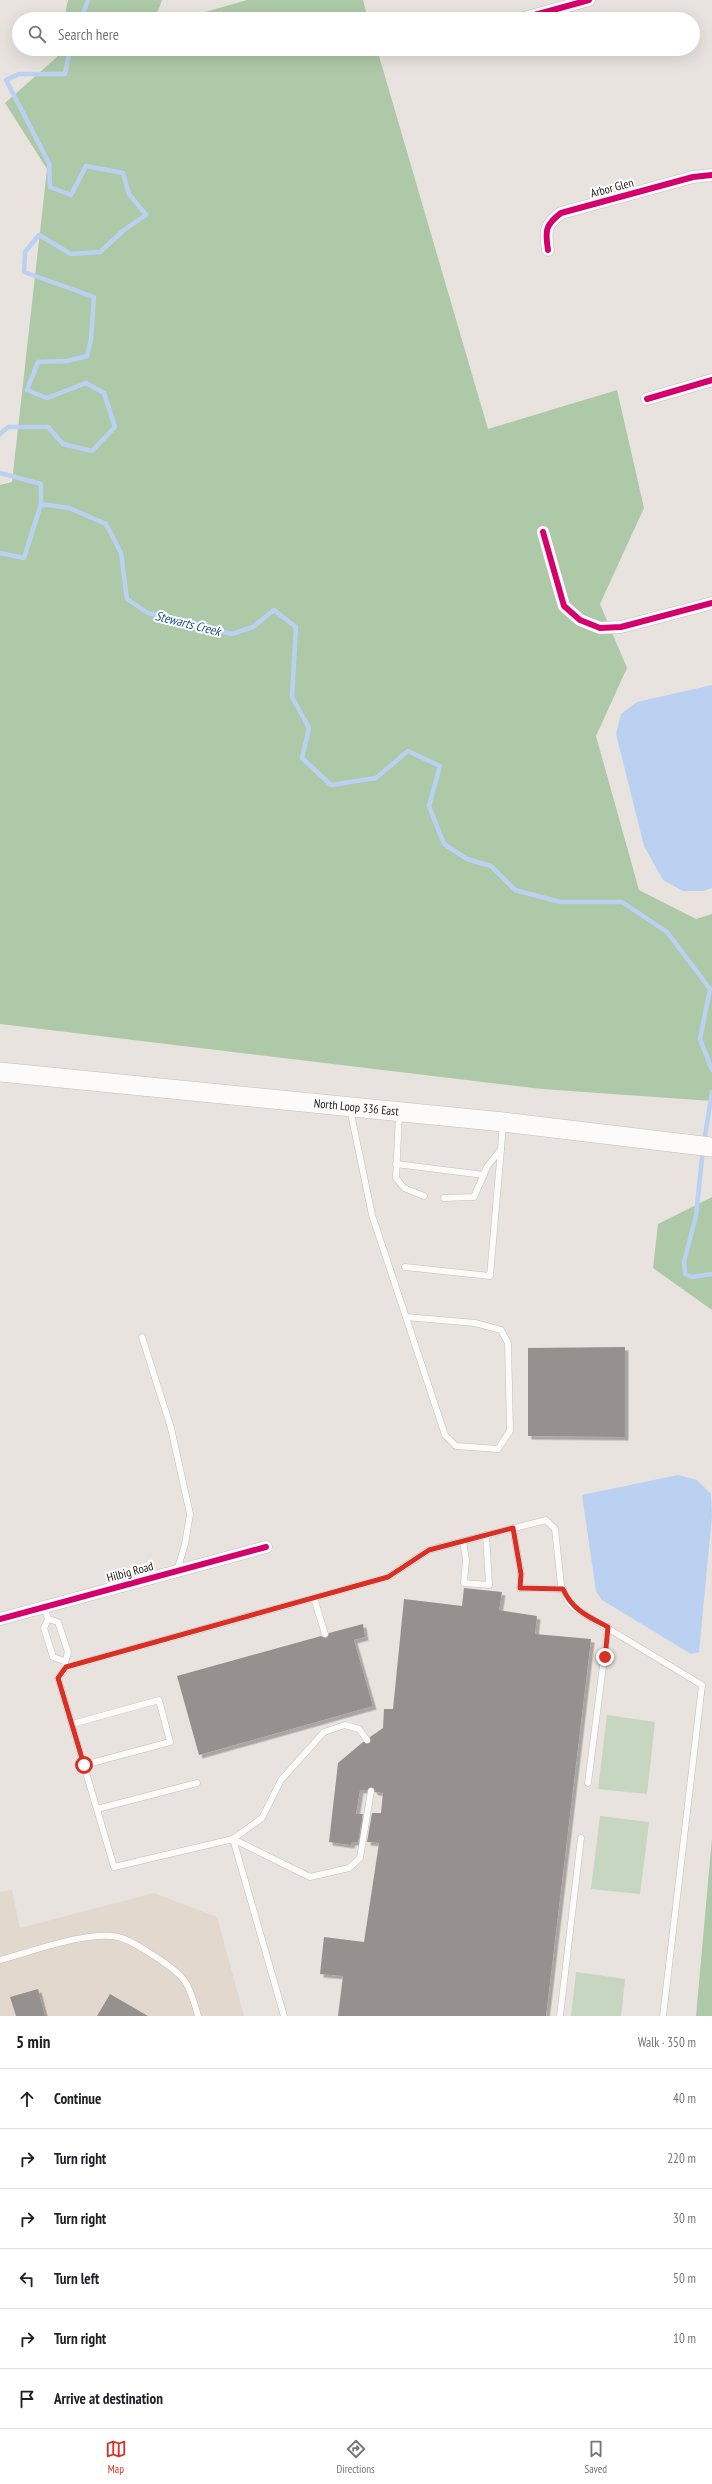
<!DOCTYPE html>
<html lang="en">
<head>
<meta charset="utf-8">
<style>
  :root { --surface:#fff; --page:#f6f6f6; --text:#202124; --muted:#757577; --line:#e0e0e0; --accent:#d93025 }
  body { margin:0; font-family:"PT Sans Narrow",sans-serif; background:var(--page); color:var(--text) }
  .stop { position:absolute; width:12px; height:12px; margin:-9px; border:3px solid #d93025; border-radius:50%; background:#fff }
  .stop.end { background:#d93025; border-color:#fff; box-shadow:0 1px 4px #0008 }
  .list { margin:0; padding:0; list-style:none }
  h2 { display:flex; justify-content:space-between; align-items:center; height:52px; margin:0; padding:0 16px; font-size:17px }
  h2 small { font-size:13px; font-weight:400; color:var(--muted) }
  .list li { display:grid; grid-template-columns:26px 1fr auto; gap:12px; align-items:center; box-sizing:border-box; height:60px; padding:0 16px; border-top:1px solid var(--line) }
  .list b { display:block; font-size:15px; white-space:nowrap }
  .list em { font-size:13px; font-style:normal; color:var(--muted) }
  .icon { flex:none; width:22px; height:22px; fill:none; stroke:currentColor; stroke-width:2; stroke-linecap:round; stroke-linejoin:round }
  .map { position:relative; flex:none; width:712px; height:2016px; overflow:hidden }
  .search { position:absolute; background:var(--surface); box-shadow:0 4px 16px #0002; left:12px; right:12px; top:12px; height:44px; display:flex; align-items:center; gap:10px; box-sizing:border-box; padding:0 14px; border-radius:22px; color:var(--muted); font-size:15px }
  .sheet { height:412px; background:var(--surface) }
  nav { display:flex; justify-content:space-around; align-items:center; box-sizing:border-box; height:56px; border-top:1px solid var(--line); background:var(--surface); font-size:11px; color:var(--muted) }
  nav a { display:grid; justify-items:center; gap:2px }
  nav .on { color:var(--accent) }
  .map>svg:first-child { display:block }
  .built { fill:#e3d8cd }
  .green { fill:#c7d6c1 }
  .forest { fill:#aec9a8 }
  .water { fill:#bad1f1 }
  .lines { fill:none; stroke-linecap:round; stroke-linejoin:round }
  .stream { stroke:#bad1f1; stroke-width:4.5 }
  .building { fill:#96918f; filter:url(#shadow) }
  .lane-casing { stroke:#c2bfbb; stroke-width:7 }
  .street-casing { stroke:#c2bfbb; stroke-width:13 }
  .primary-casing { stroke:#c2bfbb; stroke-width:20 }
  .lane { stroke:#fcfbfa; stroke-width:6 }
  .street { stroke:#fcfbfa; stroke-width:12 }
  .primary { stroke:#fcfbfa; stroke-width:19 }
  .cycleway-casing { stroke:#fff; stroke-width:8 }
  .cycleway { stroke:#d6006c; stroke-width:6 }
  .route { stroke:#d93025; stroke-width:5 }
  .labels { text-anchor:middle; stroke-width:4; stroke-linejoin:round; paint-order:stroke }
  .street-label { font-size:12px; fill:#1e1b17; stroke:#fff }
  .water-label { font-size:13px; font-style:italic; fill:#1e5197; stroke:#fff }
</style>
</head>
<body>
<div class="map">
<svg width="712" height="2016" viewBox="0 0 712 2016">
  <defs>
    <filter id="shadow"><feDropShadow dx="3.5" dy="3.5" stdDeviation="0" flood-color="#0004"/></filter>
  </defs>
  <rect width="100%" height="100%" fill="#e8e3de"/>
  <!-- built -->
  <polygon class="built" points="12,1890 20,1928 154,1893 217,1917 244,2016 0,2016 0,1892"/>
  <!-- green -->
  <g class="green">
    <polygon points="607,1715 655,1722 647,1794 598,1789"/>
    <polygon points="600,1816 649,1822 640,1894 591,1889"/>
    <polygon points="576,1972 625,1979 621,2016 571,2016"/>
  </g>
  <!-- forest -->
  <g class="forest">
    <polygon points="68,0 162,0 155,19 64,19"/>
    <polygon points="247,0 363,0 368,19 181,19"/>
    <polygon points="58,49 377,49 488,429 617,390 644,508 600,604 627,668 596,736 639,890 696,919 712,914 712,1101 542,1089 0,1024 0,485 12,482 47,169 5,103 57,57"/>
    <polygon points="712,1197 712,1310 653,1268 658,1224"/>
    <polygon points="712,1838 712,2016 696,2016"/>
  </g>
  <!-- water -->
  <g class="water">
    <polygon points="712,685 712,888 703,891 683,891 663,880 644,846 616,734 621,714 637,702"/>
    <polygon points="678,1475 697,1480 711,1494 712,1516 699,1652 691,1654 602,1600 596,1591 582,1495"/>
  </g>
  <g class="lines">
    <!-- stream -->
    <g class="stream">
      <polyline points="81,19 88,0"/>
      <polyline points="0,434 8,427 48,427 63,444 92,451 115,427 104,393 86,383 47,398 27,390 38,362 67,361 87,356 91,339 94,297 24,272 25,252 39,235 71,254 100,252 124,230 146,215 129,194 123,173 86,166 71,195 50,187 49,163 6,80 19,74 65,74 70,49"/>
      <polyline points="0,473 41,484 41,504"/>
      <polyline points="0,553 24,558 41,504 69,508 106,524 121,553 127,599 148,613 232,634 253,627 274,610 296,627 292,697 309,728 302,758 331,785 376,778 408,751 440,766 429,806 444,844 467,859 491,866 515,890 560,902 622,902 667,932 710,989"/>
      <polyline points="710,989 700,1039 712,1070"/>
      <polyline points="704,1142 712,1092"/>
      <polyline points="703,1149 696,1216 684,1262 685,1274 692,1277 712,1274"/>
    </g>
  </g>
  <!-- building -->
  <g class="building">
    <polygon points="625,1347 625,1437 528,1436 528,1348"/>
    <polygon points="464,1588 502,1592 499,1610 537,1616 535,1634 591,1639 546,2016 338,2016 343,1976 320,1974 324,1937 364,1942 379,1843 367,1842 372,1813 381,1813 383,1793 375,1792 371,1787 367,1790 360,1790 356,1814 363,1814 358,1842 352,1842 351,1845 329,1842 338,1763 363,1742 370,1743 370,1737 383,1728 384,1709 393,1709 404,1599 462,1606"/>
    <polygon points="363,1624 365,1637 354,1640 373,1706 199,1755 177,1676 321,1636 326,1638 329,1633"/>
    <polygon points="38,1989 45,2016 16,2016 10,1997"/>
    <polygon points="110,1994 148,2016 97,2016"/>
  </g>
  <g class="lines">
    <defs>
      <g id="lane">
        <polyline points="350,1109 372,1215 445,1435 456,1446 498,1449 510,1431 508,1343 501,1330 475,1323 406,1317"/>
        <polyline points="399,1114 396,1178 404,1188 424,1196"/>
        <polyline points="501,1149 503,1123"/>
        <polyline points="396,1164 484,1175"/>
        <polyline points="405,1267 490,1276 501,1149 487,1167 474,1197 444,1198"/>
        <polyline points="142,1337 171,1428 190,1514 185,1544 177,1571"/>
        <polyline points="513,1528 521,1574 520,1588 563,1589"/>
        <polyline points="463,1541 466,1560 464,1583 489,1585 486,1535"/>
        <polyline points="314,1598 325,1634"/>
        <polyline points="44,1607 48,1619 44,1628 53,1657 64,1661"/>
        <polyline points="48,1619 58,1622 68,1652 65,1663"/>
        <polyline points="72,1724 159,1700 170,1742 84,1765"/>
        <polyline points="367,1740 359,1729 345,1725 324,1732 281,1780 262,1818 233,1839 310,1877 349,1868 360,1858 371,1791"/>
        <polyline points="588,1783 608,1627"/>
        <polyline points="97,1809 197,1783"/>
        <path d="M 0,1960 C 31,1952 88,1930 118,1937 C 132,1940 144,1950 156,1957 C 185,1976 189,1982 198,2016"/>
        <polyline points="284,2016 233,1839 114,1867 58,1678 67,1667 388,1577 429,1550 546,1520 555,1529 561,1585 568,1601 574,1608 702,1685 663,2016"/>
        <polyline points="560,2016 581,1838"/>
      </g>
      <g id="street">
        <polyline points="520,19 589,0"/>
        <path d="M 548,250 C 545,231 545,225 561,213 L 693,177 L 712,175"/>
        <polyline points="647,399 712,380"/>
        <polyline points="543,532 564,606 580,620 600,628 621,627 712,603"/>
        <polyline points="0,1619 266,1547"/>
      </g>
      <g id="primary">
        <path id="s1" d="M 0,1072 L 503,1122 L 712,1147"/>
      </g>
    </defs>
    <!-- lane casing -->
    <use href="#lane" class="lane-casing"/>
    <!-- street casing -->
    <use href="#street" class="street-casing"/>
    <!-- primary casing -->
    <use href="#primary" class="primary-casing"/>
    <!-- lane -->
    <use href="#lane" class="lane"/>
    <!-- street -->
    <use href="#street" class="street"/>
    <!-- primary -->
    <use href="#primary" class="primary"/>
    <defs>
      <g id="cycleway">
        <polyline points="520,19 589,0"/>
        <path d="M 548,250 C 545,231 545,225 561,213 L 693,177 L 712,175"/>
        <polyline points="647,399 712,380"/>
        <polyline points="543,532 564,606 580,620 600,628 621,627 712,603"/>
        <polyline points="0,1619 266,1547"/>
      </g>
    </defs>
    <!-- cycleway casing -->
    <use href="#cycleway" class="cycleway-casing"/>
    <!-- cycleway -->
    <use href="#cycleway" class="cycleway"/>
  </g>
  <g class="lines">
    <!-- route -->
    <path class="route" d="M 84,1765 L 58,1678 L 66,1667 L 388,1577 L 429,1550 L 513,1528 L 521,1574 L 520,1588 L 563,1589 C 572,1610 589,1617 608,1627 L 605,1657"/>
  </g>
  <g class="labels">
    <!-- street labels -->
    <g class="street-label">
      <text transform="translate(612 188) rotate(-15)" y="4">Arbor Glen</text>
      <text dy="4" stroke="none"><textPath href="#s1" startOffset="358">North Loop 336 East</textPath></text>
      <text transform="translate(130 1572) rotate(-15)" y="4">Hilbig Road</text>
    </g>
    <!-- water labels -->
    <g class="water-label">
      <text transform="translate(188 623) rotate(14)" y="5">Stewarts Creek</text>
    </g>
  </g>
</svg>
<div class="stop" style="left:84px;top:1765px"></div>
<div class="stop end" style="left:605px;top:1657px"></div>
<div class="search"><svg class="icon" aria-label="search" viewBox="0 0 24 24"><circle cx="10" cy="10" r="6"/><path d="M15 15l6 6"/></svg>Search here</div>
</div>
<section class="sheet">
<h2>5 min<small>Walk · 350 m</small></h2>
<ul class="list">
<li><svg class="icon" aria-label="ahead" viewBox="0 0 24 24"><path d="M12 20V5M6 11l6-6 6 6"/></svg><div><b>Continue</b></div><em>40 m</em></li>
<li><svg class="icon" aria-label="right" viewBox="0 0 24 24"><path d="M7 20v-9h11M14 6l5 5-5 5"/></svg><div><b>Turn right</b></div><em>220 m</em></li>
<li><svg class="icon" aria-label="right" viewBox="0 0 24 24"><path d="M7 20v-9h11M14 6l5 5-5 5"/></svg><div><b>Turn right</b></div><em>30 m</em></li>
<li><svg class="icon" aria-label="left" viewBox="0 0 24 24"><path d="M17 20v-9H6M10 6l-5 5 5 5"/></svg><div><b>Turn left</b></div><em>50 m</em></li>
<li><svg class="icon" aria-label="right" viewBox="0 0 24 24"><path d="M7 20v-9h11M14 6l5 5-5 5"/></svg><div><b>Turn right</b></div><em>10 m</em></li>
<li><svg class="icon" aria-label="arrive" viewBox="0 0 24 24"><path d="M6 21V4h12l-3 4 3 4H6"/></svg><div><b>Arrive at destination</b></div></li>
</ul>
</section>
<nav>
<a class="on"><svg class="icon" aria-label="map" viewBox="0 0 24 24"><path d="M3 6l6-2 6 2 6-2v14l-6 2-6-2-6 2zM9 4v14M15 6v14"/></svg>Map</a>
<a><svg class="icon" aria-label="directions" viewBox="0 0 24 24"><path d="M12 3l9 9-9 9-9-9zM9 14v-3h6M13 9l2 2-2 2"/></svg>Directions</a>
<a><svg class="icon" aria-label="saved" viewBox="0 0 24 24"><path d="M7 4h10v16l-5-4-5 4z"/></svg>Saved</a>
</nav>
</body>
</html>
